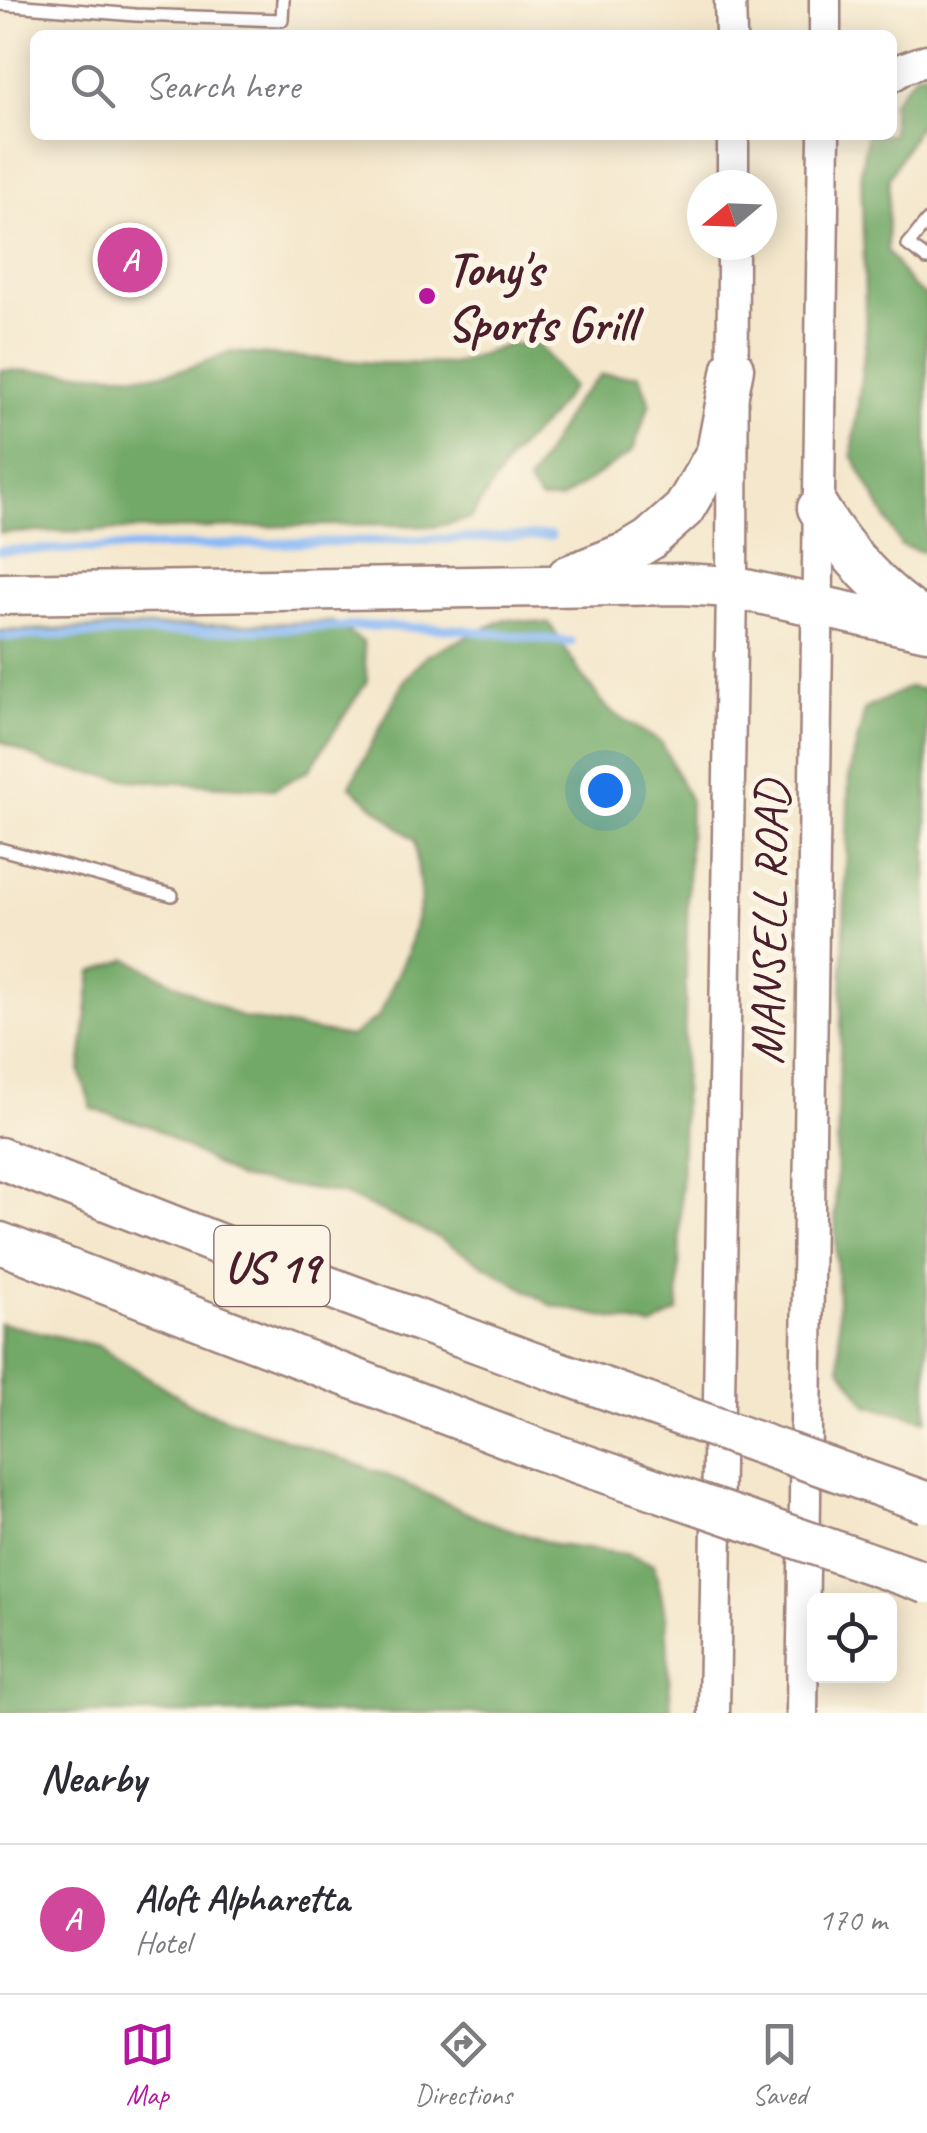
<!DOCTYPE html>
<html lang="en">
<head>
<meta charset="utf-8">
<style>
  :root { --surface:#fff; --page:#f2f2f3; --text:#2b2b33; --muted:#7c7c81; --line:#e1e1e2; --accent:#b5179e }
  body { margin:0; font-family:Caveat,sans-serif; background:var(--page); color:var(--text) }
  .controls { position:absolute; right:30px; bottom:30px; display:grid; overflow:hidden; border-radius:15px; box-shadow:0 5px 25px #0003 }
  .controls button { width:90px; height:90px; display:grid; place-items:center; padding:0; border:0; border-bottom:2px solid var(--line); background:var(--surface); color:var(--text); font:50px sans-serif }
  .compass { position:absolute; left:687px; top:170px; width:90px; height:90px; border-radius:50%; background:var(--surface); box-shadow:0 5px 25px #0003; rotate:251deg }
  .you { position:absolute; left:605px; top:790px; width:35px; height:35px; margin:-25px; border:8px solid #fff; border-radius:50%; background:#1a73e8; box-shadow:0 0 0 15px #1a73e833 }
  .badge { display:grid; place-items:center; width:65px; height:65px; border-radius:50%; background:var(--accent); color:#fff; font-size:32px; font-weight:700 }
  .pin { position:absolute; translate:-50% -50%; border:5px solid #fff; box-shadow:0 2px 10px #0006 }
  .list { margin:0; padding:0; list-style:none }
  h2 { display:flex; justify-content:space-between; align-items:center; height:130px; margin:0; padding:0 40px; font-size:42px }
  h2 small { font-size:32px; font-weight:400; color:var(--muted) }
  .list li { display:grid; grid-template-columns:65px 1fr auto; gap:30px; align-items:center; box-sizing:border-box; height:150px; padding:0 40px; border-top:2px solid var(--line) }
  .list b { display:block; font-size:38px; white-space:nowrap }
  .list p { margin:0; font-size:32px; white-space:nowrap; color:var(--muted) }
  .list em { font-size:32px; font-style:normal; color:var(--muted) }
  .icon { flex:none; width:55px; height:55px; fill:none; stroke:currentColor; stroke-width:2; stroke-linecap:round; stroke-linejoin:round }
  .map { position:relative; flex:none; width:927px; height:1713px; overflow:hidden }
  .search { position:absolute; background:var(--surface); box-shadow:0 5px 25px #0003; left:30px; right:30px; top:30px; height:110px; display:flex; align-items:center; gap:25px; box-sizing:border-box; padding:0 35px; border-radius:15px; color:var(--muted); font-size:38px }
  .sheet { height:280px; background:var(--surface) }
  nav { display:flex; justify-content:space-around; align-items:center; box-sizing:border-box; height:140px; border-top:2px solid var(--line); background:var(--surface); font-size:28px; color:var(--muted) }
  nav a { display:grid; justify-items:center; gap:5px }
  nav .on { color:var(--accent) }
  .map>svg:first-child { display:block }
  .forest { fill:#72a967; stroke:#5e6449; stroke-width:2.5 }
  .lines { fill:none; stroke-linecap:round; stroke-linejoin:round }
  .stream { stroke:#8bbaf6; stroke-width:9 }
  .service-casing { stroke:#9f837c; stroke-width:16 }
  .secondary-casing { stroke:#9f837c; stroke-width:35 }
  .motorway-casing { stroke:#9f837c; stroke-width:45 }
  .service { stroke:#fff; stroke-width:11 }
  .secondary { stroke:#fff; stroke-width:30 }
  .motorway { stroke:#fff; stroke-width:40 }
  .motorway-bridge-casing { stroke:#9f837c; stroke-width:45; stroke-linecap:butt }
  .motorway-bridge { stroke:#fff; stroke-width:40 }
  .poi-dot { fill:#b5179e; stroke:#fcf5e5; stroke-width:4 }
  .labels { text-anchor:middle; stroke-width:10; stroke-linejoin:round; paint-order:stroke }
  .shield { fill:#fcf5e5; stroke:#7f5f63; stroke-width:2.5 }
  .shield-label { font-size:45px; font-weight:bold; fill:#4a1f2b }
  .poi-label { font-size:48px; font-weight:bold; fill:#4a1f2b; stroke:#fcf5e5; text-anchor:start }
  .street-label { font-size:48px; fill:#4a1f2b; stroke:#fcf5e5 }
</style>
</head>
<body>
<div class="map">
<svg width="927" height="1713" viewBox="0 0 927 1713">
  <rect width="100%" height="100%" fill="#fcf5e5"/>
  <filter id="ink" filterUnits="userSpaceOnUse"><feTurbulence type="fractalNoise" baseFrequency=".01" numOctaves="2"/><feDisplacementMap in="SourceGraphic" scale="20" xChannelSelector="R" yChannelSelector="G"/><feConvolveMatrix kernelMatrix="1 2 1 2 8 2 1 2 1" color-interpolation-filters="sRGB"/></filter>
  <filter id="wash" filterUnits="userSpaceOnUse"><feTurbulence type="fractalNoise" baseFrequency=".0048" numOctaves="4" result="noise"/><feDisplacementMap in="SourceGraphic" scale="40" xChannelSelector="R" yChannelSelector="G"/><feGaussianBlur stdDeviation="2.25" result="paint"/><feColorMatrix in="noise" values="0 0 0 0 0 0 0 0 0 0 0 0 0 0 0 0 0 1.4 0 .05"/><feComposite in="paint" operator="in"/></filter>
  <g filter="url(#wash)">
    <rect width="100%" height="100%" fill="#f4e7cc"/>
    <!-- forest -->
    <g class="forest">
      <polygon points="917,72 927,72 927,122 919,125 889,178 887,251 912,286 927,297 927,553 901,546 852,455 866,337 861,169 867,135 892,135 892,102"/>
      <polygon points="511,344 539,345 572,387 549,418 512,455 470,519 434,527 377,524 0,533 0,370 153,375 186,369 230,352 376,363 453,364"/>
      <polygon points="601,375 639,375 650,403 633,451 560,500 540,500 528,484 575,401"/>
      <polygon points="505,619 550,624 582,676 610,711 662,743 690,801 678,1311 652,1327 551,1305 439,1238 343,1194 238,1178 150,1126 92,1109 80,1072 92,972 128,959 243,1018 350,1037 378,1017 407,954 421,900 415,841 350,786 405,679 427,655"/>
      <polygon points="333,622 363,642 367,681 309,770 274,789 131,780 52,766 0,741 0,631"/>
      <polygon points="909,687 927,690 927,1420 867,1405 840,1367 835,1213 849,775 865,709"/>
      <polygon points="0,1323 99,1346 195,1407 387,1475 480,1519 556,1545 626,1554 654,1564 666,1616 671,1713 0,1713"/>
    </g>
    <g class="lines">
      <!-- stream -->
      <g class="stream">
        <polyline points="0,551 551,536"/>
        <polyline points="0,637 373,626 455,629 571,642"/>
      </g>
    </g>
  </g>
  <g filter="url(#ink)">
    <g class="lines">
      <defs>
        <g id="service">
          <polyline points="0,4 135,15 282,20 283,0"/>
          <polyline points="927,221 908,245 927,259"/>
          <polyline points="0,849 172,895"/>
        </g>
        <g id="secondary">
          <polyline points="730,0 731,35"/>
          <polyline points="825,0 825,35"/>
          <polyline points="892,76 904,68 927,60"/>
          <polyline points="733,135 733,185"/>
          <polyline points="714,1713 732,587 733,245"/>
          <polyline points="802,1713 824,135"/>
        </g>
        <g id="motorway">
          <path d="M 818,508 C 846,554 882,593 927,622"/>
          <polyline points="568,576 629,552 649,540 684,509 717,452 733,368"/>
          <polyline points="0,594 682,584 732,587 927,630"/>
          <polyline points="0,1158 312,1281 547,1368"/>
          <polyline points="0,1243 535,1448"/>
        </g>
      </defs>
      <!-- service casing -->
      <use href="#service" class="service-casing"/>
      <!-- secondary casing -->
      <use href="#secondary" class="secondary-casing"/>
      <!-- motorway casing -->
      <use href="#motorway" class="motorway-casing"/>
      <!-- service -->
      <use href="#service" class="service"/>
      <!-- secondary -->
      <use href="#secondary" class="secondary"/>
      <!-- motorway -->
      <use href="#motorway" class="motorway"/>
      <defs>
        <g id="motorway-bridge">
          <polyline points="547,1368 925,1502"/>
          <polyline points="535,1448 927,1583"/>
        </g>
      </defs>
      <!-- motorway-bridge casing -->
      <use href="#motorway-bridge" class="motorway-bridge-casing"/>
      <!-- motorway-bridge -->
      <use href="#motorway-bridge" class="motorway-bridge"/>
    </g>
  </g>
  <!-- markers -->
  <circle class="poi-dot" cx="427" cy="296" r="10"/>
  <g class="labels">
    <!-- shield labels -->
    <rect class="shield" x="214.5" y="1226" width="115" height="80" rx="8"/>
    <g class="shield-label">
      <text x="272" y="1282">US 19</text>
    </g>
    <!-- poi labels -->
    <g class="poi-label">
      <text x="447" y="285">Tony's<tspan x="447" dy="55">Sports Grill</tspan></text>
    </g>
    <!-- street labels -->
    <g class="street-label">
      <text transform="translate(768 923) rotate(-89)" y="17">MANSELL ROAD</text>
    </g>
  </g>
</svg>
<div class="controls">
<button><svg class="icon" aria-label="locate" viewBox="0 0 24 24"><circle cx="12" cy="12" r="6"/><path d="M12 2v4M12 18v4M2 12h4M18 12h4"/></svg></button>
</div>
<svg class="compass" viewBox="-18 -18 36 36"><path d="M0-13l5 13h-10z" fill="#e53935"/><path d="M0 13l5-13h-10z" fill="#7c7c81"/></svg>
<div class="you"></div>
<div class="pin badge" style="left:130px;top:260px;background:#d1479c">A</div>
<div class="search"><svg class="icon" aria-label="search" viewBox="0 0 24 24"><circle cx="10" cy="10" r="6"/><path d="M15 15l6 6"/></svg>Search here</div>
</div>
<section class="sheet">
<h2>Nearby<small></small></h2>
<ul class="list">
<li><span class="badge" style="background:#d1479c">A</span><div><b>Aloft Alpharetta</b><p>Hotel</p></div><em>170 m</em></li>
</ul>
</section>
<nav>
<a class="on"><svg class="icon" aria-label="map" viewBox="0 0 24 24"><path d="M3 6l6-2 6 2 6-2v14l-6 2-6-2-6 2zM9 4v14M15 6v14"/></svg>Map</a>
<a><svg class="icon" aria-label="directions" viewBox="0 0 24 24"><path d="M12 3l9 9-9 9-9-9zM9 14v-3h6M13 9l2 2-2 2"/></svg>Directions</a>
<a><svg class="icon" aria-label="saved" viewBox="0 0 24 24"><path d="M7 4h10v16l-5-4-5 4z"/></svg>Saved</a>
</nav>
</body>
</html>
